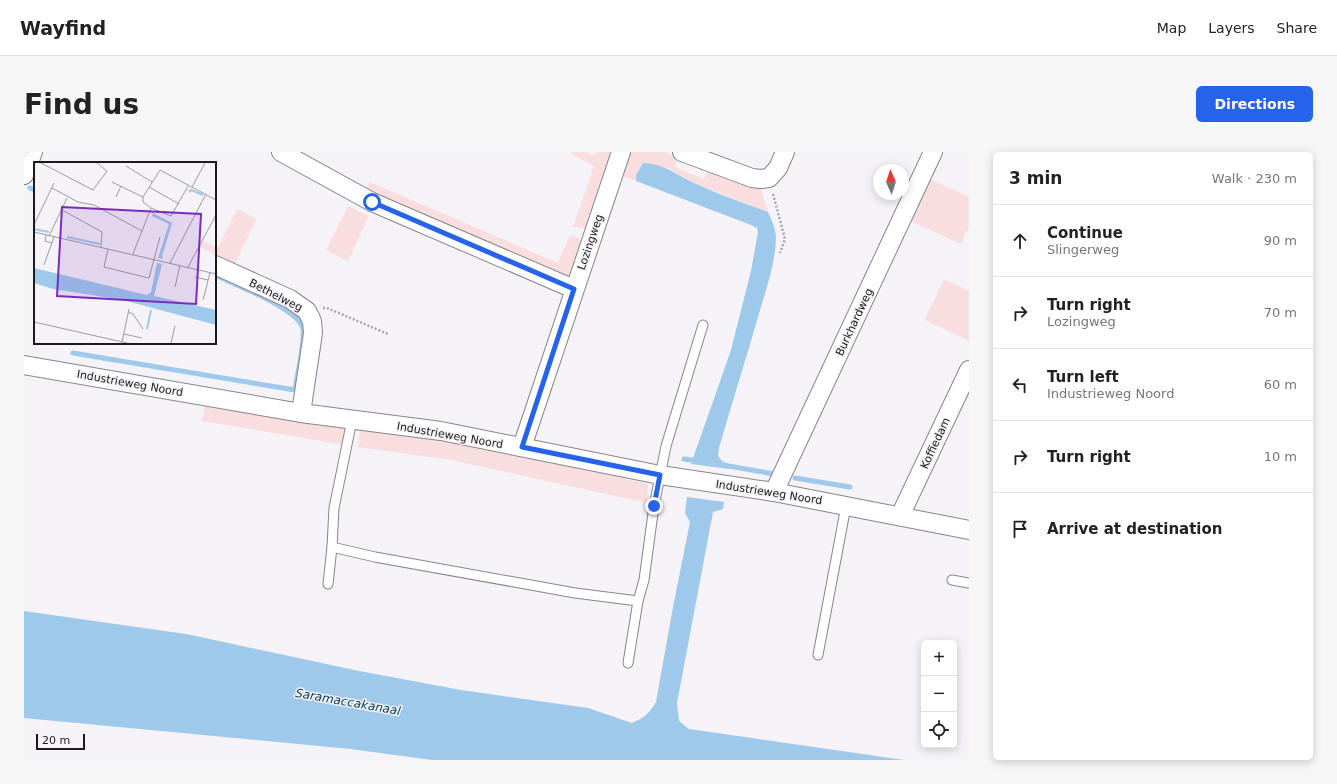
<!DOCTYPE html>
<html lang="en">
<head>
<meta charset="utf-8">
<style>
  :root { --surface:#fff; --page:#f6f6f6; --text:#222; --muted:#767676; --line:#e0e0e0; --accent:#2563eb }
  body { margin:0; font-family:"DejaVu Sans",sans-serif; background:var(--page); color:var(--text) }
  .controls { position:absolute; right:12px; bottom:12px; display:grid; overflow:hidden; border-radius:6px; box-shadow:0 2px 10px #0003 }
  .controls button { width:36px; height:36px; display:grid; place-items:center; padding:0; border:0; border-bottom:1px solid var(--line); background:var(--surface); color:var(--text); font:20px sans-serif }
  .compass { position:absolute; left:849px; top:12px; width:36px; height:36px; border-radius:50%; background:var(--surface); box-shadow:0 2px 10px #0003; rotate:357deg }
  .scale { position:absolute; left:12px; bottom:10px; width:49px; box-sizing:border-box; padding-left:4px; border:2px solid #1a1a1b; border-top:0; font-size:11px; line-height:14px; white-space:nowrap; color:#1a1a1b; -webkit-text-stroke:3px #f5f3f7; paint-order:stroke }
  .stop { position:absolute; width:12px; height:12px; margin:-9px; border:3px solid #2563eb; border-radius:50%; background:#fff }
  .stop.end { background:#2563eb; border-color:#fff; box-shadow:0 1px 4px #0008 }
  .list { margin:0; padding:0; list-style:none }
  h2 { display:flex; justify-content:space-between; align-items:center; height:52px; margin:0; padding:0 16px; font-size:17px }
  h2 small { font-size:13px; font-weight:400; color:var(--muted) }
  .list li { display:grid; grid-template-columns:26px 1fr auto; gap:12px; align-items:center; box-sizing:border-box; height:72px; padding:0 16px; border-top:1px solid var(--line) }
  .list b { display:block; font-size:15px; white-space:nowrap }
  .list p { margin:0; font-size:13px; white-space:nowrap; color:var(--muted) }
  .list em { font-size:13px; font-style:normal; color:var(--muted) }
  .icon { flex:none; width:22px; height:22px; fill:none; stroke:currentColor; stroke-width:2; stroke-linecap:round; stroke-linejoin:round }
  .map { position:relative; flex:none; width:945px; height:608px; overflow:hidden; border-radius:6px }
  header { display:flex; align-items:center; gap:24px; box-sizing:border-box; height:56px; padding:0 20px; background:var(--surface); border-bottom:1px solid var(--line) }
  header strong { font-size:19px }
  nav { display:flex; gap:22px; margin-inline-start:auto; font-size:14px }
  .intro { display:flex; align-items:center; justify-content:space-between; box-sizing:border-box; height:96px; padding:0 24px }
  h1 { margin:0; font-size:28px }
  .button { padding:10px 18px; border-radius:6px; background:var(--accent); color:#fff; font-size:14px; font-weight:700 }
  main { display:flex; gap:24px; padding:0 24px }
  aside { flex:1; background:var(--surface); border-radius:6px; box-shadow:0 2px 10px #0003 }
  .map>svg:first-child { display:block }
  .green { fill:#f9dee0 }
  .water { fill:#9ec9ea }
  .lines { fill:none; stroke-linecap:round; stroke-linejoin:round }
  .stream { stroke:#9ec9ea; stroke-width:5 }
  .lane-casing { stroke:#878589; stroke-width:11 }
  .street-casing { stroke:#878589; stroke-width:20 }
  .path { stroke:#a6a5a8; stroke-width:2.5; stroke-dasharray:2 2; stroke-linecap:butt }
  .lane { stroke:#fff; stroke-width:9 }
  .street { stroke:#fff; stroke-width:18 }
  .route { stroke:#2563eb; stroke-width:5 }
  .labels { text-anchor:middle; stroke-width:3; stroke-linejoin:round; paint-order:stroke }
  .street-label { font-size:11px; fill:#1a1a1b; stroke:#f5f3f7 }
  .water-label { font-size:12px; font-style:italic; fill:#053c5c; stroke:#f5f3f7 }
  .inset-river { fill:none; stroke:#9ec9ea; stroke-width:2 }
  .inset-road { fill:none; stroke:#9d9c9f; stroke-width:1 }
  .view { fill:#7b2cbf; fill-opacity:0.15; stroke:#7b2cbf; stroke-width:2 }
  .inset-edge { fill:none; stroke:#1a1a1b; stroke-width:2 }
</style>
</head>
<body>
<header>
<strong>Wayfind</strong>
<nav><a>Map</a><a>Layers</a><a>Share</a></nav>
</header>
<div class="intro"><h1>Find us</h1><a class="button">Directions</a></div>
<main>
<div class="map">
<svg width="945" height="608" viewBox="0 0 945 608">
  <rect width="100%" height="100%" fill="#f5f3f7"/>
  <!-- green -->
  <g class="green">
    <polygon points="546,0 563,0 568,3 574,0 591,0 576,44 561,76 549,75 570,14 551,4"/>
    <polygon points="607,0 641,0 654,6 651,15 680,27 685,17 725,35 736,34 744,60 670,31 644,16 612,23 612,29 598,24"/>
    <polygon points="904,26 945,45 945,74 937,92 884,68"/>
    <path d="M 346,30 L 534,111 L 545,85 L 548,83 L 554,86 L 557,89 C 554,101 552,121 541,126 L 349,43 L 343,36 Z"/>
    <polygon points="324,54 345,64 324,109 302,98"/>
    <polygon points="213,57 233,67 208,117 191,108 191,101"/>
    <polygon points="920,127 945,139 945,189 901,168"/>
    <polygon points="181,253 322,276 319,293 178,269"/>
    <polygon points="336,277 423,288 491,301 624,332 623,351 427,308 334,295"/>
  </g>
  <!-- water -->
  <g class="water">
    <path d="M 619,11 C 641,12 651,22 670,31 C 694,42 719,51 744,60 C 748,69 752,77 752,87 C 751,111 743,135 736,158 C 723,204 708,250 695,296 L 694,304 L 698,309 L 705,313 L 705,317 L 667,312 L 707,198 L 727,119 L 734,80 L 733,76 L 727,73 L 612,29 L 612,23 Z"/>
    <path d="M 663,345 L 700,350 L 699,357 L 689,360 L 653,551 L 655,569 L 665,577 L 880,608 L 408,608 L 326,597 L 0,566 L 0,459 L 162,482 L 335,519 L 437,538 L 564,556 L 608,571 C 621,565 625,562 632,550 L 649,455 L 666,370 L 661,361 Z"/>
  </g>
  <g class="lines">
    <!-- stream -->
    <g class="stream">
      <polyline points="6,36 11,38"/>
      <path d="M 49,201 L 271,238 C 273,223 281,191 279,177 C 276,157 209,132 191,123"/>
      <polyline points="660,307 675,309"/>
      <polyline points="699,313 750,322"/>
      <polyline points="771,326 826,335"/>
    </g>
    <defs>
      <g id="lane">
        <polyline points="328,268 310,356 308,395 351,405 551,441 614,449 620,428 630,354 642,294 679,173"/>
        <polyline points="928,428 945,431"/>
        <polyline points="304,432 308,395"/>
        <polyline points="794,503 822,354"/>
        <polyline points="604,511 614,449"/>
      </g>
      <g id="street">
        <polyline points="257,0 348,50 550,137"/>
        <polyline points="658,0 728,26 737,27 745,26 754,16 761,0"/>
        <polyline points="0,23 9,0"/>
        <polyline points="191,113 266,147 283,159 288,169 289,181 277,261"/>
        <polyline points="0,213 277,261 417,279 636,323 750,340 945,378"/>
        <polyline points="498,295 597,0"/>
        <polyline points="750,340 909,0"/>
        <polyline points="876,364 945,218"/>
      </g>
    </defs>
    <!-- lane casing -->
    <use href="#lane" class="lane-casing"/>
    <!-- street casing -->
    <use href="#street" class="street-casing"/>
    <!-- path -->
    <g class="path">
      <polyline points="749,42 761,87 756,101"/>
      <polyline points="299,156 303,156 364,182"/>
    </g>
    <!-- lane -->
    <use href="#lane" class="lane"/>
    <!-- street -->
    <use href="#street" class="street"/>
  </g>
  <g class="lines">
    <!-- route -->
    <polyline class="route" points="348,50 550,137 498,295 636,323 630,354"/>
  </g>
  <g class="labels">
    <!-- street labels -->
    <g class="street-label">
      <text transform="translate(566 90) rotate(-71)" y="4">Lozingweg</text>
      <text transform="translate(252 143) rotate(27)" y="4">Bethelweg</text>
      <text transform="translate(830 170) rotate(-65)" y="4">Burkhardweg</text>
      <text transform="translate(106 231) rotate(10)" y="4">Industrieweg Noord</text>
      <text transform="translate(426 283) rotate(10)" y="4">Industrieweg Noord</text>
      <text transform="translate(911 291) rotate(-65)" y="4">Koffiedam</text>
      <text transform="translate(745 340) rotate(9)" y="4">Industrieweg Noord</text>
    </g>
    <!-- water labels -->
    <g class="water-label">
      <text transform="translate(324 550) rotate(10)" y="4">Saramaccakanaal</text>
    </g>
  </g>
  <!-- overview -->
  <g transform="translate(10 10)">
    <rect width="182" height="182" fill="#f5f3f7"/>
    <path d="M 169,79 L 182,85 L 182,93 L 166,85 Z" fill="#f9dee0"/>
    <path d="M 119,51 L 138,61 L 128,94 L 129,97 L 124,96 L 135,62 L 118,54 ZM 123,101 L 128,102 L 120,134 L 182,148 L 182,163 L 89,138 L 19,127 L 0,121 L 0,106 L 113,133 L 117,130 Z" fill="#9ec9ea"/>
    <path class="inset-river" d="M 155,30 L 157,28 L 169,33M 0,67 L 15,70M 33,75 L 66,82M 113,167 L 117,148"/>
    <path class="inset-road" d="M 7,1 L 59,28 L 73,9 L 63,1M 92,4 L 118,20M 78,20 L 109,35M 115,25 L 145,42M 158,25 L 171,1M 18,26 L 44,40 L 60,43 L 108,69M 82,35 L 87,24M 109,35 L 126,8 L 182,38M 109,35 L 109,40 L 117,46 L 137,54 L 154,24M 28,48 L 68,70 L 67,85M 0,63 L 20,21M 0,70 L 182,112M 12,73 L 11,79 L 18,81M 15,74 L 33,36M 74,87 L 70,105 L 115,116 L 126,75M 99,92 L 117,46M 136,101 L 172,32M 10,103 L 20,75M 154,105 L 182,53M 161,115 L 174,118M 141,125 L 146,103M 169,138 L 176,111M 94,150 L 99,152 L 109,167M 0,160 L 93,181M 90,172 L 108,176M 88,180 L 95,147M 137,181 L 141,164"/>
    <path class="view" d="M 28,45 L 167,52 L 162,142 L 23,134 Z"/>
    <rect width="182" height="182" class="inset-edge"/>
  </g>
</svg>
<div class="controls">
<button>+</button>
<button>−</button>
<button><svg class="icon" aria-label="locate" viewBox="0 0 24 24"><circle cx="12" cy="12" r="6"/><path d="M12 2v4M12 18v4M2 12h4M18 12h4"/></svg></button>
</div>
<svg class="compass" viewBox="-18 -18 36 36"><path d="M0-13l5 13h-10z" fill="#e53935"/><path d="M0 13l5-13h-10z" fill="#767676"/></svg>
<div class="scale">20 m</div>
<div class="stop" style="left:348px;top:50px"></div>
<div class="stop end" style="left:630px;top:354px"></div>
</div>
<aside>
<h2>3 min<small>Walk · 230 m</small></h2>
<ul class="list">
<li><svg class="icon" aria-label="ahead" viewBox="0 0 24 24"><path d="M12 20V5M6 11l6-6 6 6"/></svg><div><b>Continue</b><p>Slingerweg</p></div><em>90 m</em></li>
<li><svg class="icon" aria-label="right" viewBox="0 0 24 24"><path d="M7 20v-9h11M14 6l5 5-5 5"/></svg><div><b>Turn right</b><p>Lozingweg</p></div><em>70 m</em></li>
<li><svg class="icon" aria-label="left" viewBox="0 0 24 24"><path d="M17 20v-9H6M10 6l-5 5 5 5"/></svg><div><b>Turn left</b><p>Industrieweg Noord</p></div><em>60 m</em></li>
<li><svg class="icon" aria-label="right" viewBox="0 0 24 24"><path d="M7 20v-9h11M14 6l5 5-5 5"/></svg><div><b>Turn right</b></div><em>10 m</em></li>
<li><svg class="icon" aria-label="arrive" viewBox="0 0 24 24"><path d="M6 21V4h12l-3 4 3 4H6"/></svg><div><b>Arrive at destination</b></div></li>
</ul>
</aside>
</main>
</body>
</html>
